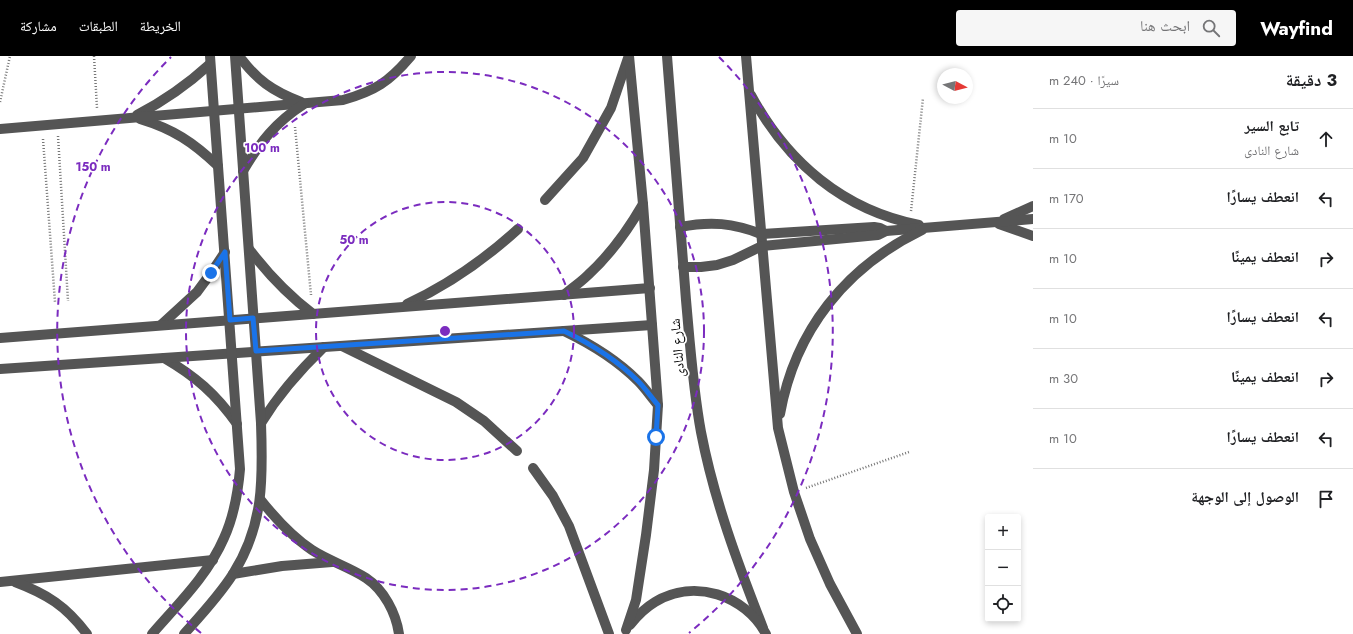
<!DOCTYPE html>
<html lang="ar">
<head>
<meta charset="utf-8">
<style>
  :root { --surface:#fff; --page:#f6f6f6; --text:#202124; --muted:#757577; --line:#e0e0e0; --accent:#000 }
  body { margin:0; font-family:Jost,"Noto Naskh Arabic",sans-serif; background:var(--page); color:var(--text); direction:rtl }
  .controls { position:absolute; right:12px; bottom:12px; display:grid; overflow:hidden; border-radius:4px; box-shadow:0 2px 6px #0003 }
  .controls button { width:36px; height:36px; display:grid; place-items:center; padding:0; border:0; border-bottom:1px solid var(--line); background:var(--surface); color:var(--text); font:20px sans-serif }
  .compass { position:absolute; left:937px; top:12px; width:36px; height:36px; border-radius:50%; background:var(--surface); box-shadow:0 2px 6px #0003; rotate:97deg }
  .stop { position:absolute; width:12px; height:12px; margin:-9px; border:3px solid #1a73e8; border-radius:50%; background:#fff }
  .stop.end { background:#1a73e8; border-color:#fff; box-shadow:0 1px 4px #0008 }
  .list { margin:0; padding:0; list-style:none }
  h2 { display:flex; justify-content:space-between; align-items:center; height:52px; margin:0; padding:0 16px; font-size:17px }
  h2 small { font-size:13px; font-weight:400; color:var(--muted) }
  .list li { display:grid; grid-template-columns:26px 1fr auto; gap:12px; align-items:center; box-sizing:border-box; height:60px; padding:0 16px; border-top:1px solid var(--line) }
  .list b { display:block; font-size:15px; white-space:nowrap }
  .list p { margin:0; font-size:13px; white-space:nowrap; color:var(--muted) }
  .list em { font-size:13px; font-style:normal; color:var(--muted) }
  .icon { flex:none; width:22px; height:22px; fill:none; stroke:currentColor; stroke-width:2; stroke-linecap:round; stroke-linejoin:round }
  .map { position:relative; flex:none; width:1033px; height:578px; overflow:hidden; direction:ltr }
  header { display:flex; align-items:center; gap:24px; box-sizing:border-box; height:56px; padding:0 20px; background:var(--accent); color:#fff }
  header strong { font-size:19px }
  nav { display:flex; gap:22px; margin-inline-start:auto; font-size:14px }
  .search { width:280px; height:36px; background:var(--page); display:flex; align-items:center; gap:10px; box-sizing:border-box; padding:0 14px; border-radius:4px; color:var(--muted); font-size:15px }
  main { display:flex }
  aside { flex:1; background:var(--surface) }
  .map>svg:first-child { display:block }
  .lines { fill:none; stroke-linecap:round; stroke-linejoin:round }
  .path { stroke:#777; stroke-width:2.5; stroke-dasharray:1 2; stroke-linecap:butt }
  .minor { stroke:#555; stroke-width:10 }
  .route { stroke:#1a73e8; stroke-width:5 }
  .ring { fill:none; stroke:#7b2cbf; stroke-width:2; stroke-dasharray:7 5 }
  .labels { text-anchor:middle; stroke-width:3.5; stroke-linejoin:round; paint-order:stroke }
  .street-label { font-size:14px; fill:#000; stroke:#fff }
  .centre { fill:#7b2cbf; stroke:#fff; stroke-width:2 }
  .ring-label { font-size:12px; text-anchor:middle; font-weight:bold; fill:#7b2cbf; stroke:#fff; stroke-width:3.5; stroke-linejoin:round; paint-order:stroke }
</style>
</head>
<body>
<header>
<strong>Wayfind</strong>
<div class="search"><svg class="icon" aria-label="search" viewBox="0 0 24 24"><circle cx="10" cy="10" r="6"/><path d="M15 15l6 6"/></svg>ابحث هنا</div>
<nav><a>الخريطة</a><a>الطبقات</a><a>مشاركة</a></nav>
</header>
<main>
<aside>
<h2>3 دقيقة<small>سيرًا · 240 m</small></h2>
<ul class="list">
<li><svg class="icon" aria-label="ahead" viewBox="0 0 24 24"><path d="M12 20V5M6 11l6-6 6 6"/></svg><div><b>تابع السير</b><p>شارع النادى</p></div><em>10 m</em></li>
<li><svg class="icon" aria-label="left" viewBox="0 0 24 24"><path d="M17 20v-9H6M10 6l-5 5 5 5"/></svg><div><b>انعطف يسارًا</b></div><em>170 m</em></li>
<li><svg class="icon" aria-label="right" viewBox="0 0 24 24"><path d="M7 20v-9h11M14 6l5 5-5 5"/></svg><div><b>انعطف يمينًا</b></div><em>10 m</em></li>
<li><svg class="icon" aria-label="left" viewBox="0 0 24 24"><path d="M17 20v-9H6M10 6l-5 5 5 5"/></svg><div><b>انعطف يسارًا</b></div><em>10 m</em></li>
<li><svg class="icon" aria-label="right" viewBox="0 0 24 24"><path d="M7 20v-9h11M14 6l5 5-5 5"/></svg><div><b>انعطف يمينًا</b></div><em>30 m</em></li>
<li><svg class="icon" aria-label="left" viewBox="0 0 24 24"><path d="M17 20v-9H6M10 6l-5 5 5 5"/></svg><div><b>انعطف يسارًا</b></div><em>10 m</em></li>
<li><svg class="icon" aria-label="arrive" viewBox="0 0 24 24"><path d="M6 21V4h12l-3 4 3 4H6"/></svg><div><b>الوصول إلى الوجهة</b></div></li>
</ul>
</aside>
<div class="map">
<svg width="1033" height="578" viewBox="0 0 1033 578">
  <rect width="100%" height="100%" fill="#fff"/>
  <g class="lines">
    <!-- path -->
    <g class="path">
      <polyline points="94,0 97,52"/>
      <polyline points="0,46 10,0"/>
      <polyline points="295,71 311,239"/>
      <polyline points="58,80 68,245"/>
      <polyline points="43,83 55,246"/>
      <polyline points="911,155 923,42"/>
      <polyline points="806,432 909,396"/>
    </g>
    <!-- minor -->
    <g class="minor">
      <path d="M 239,0 C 257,24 272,35 301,46"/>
      <path d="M 667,0 C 674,81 679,163 686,244 C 690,288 693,333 701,376 C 714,444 738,508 763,572"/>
      <polyline points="746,0 778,372 794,436 810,483 830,528 857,578"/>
      <path d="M 751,39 C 787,106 843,154 919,169"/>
      <path d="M 137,59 C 164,45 188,28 210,8"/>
      <path d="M 140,63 C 173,73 193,86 218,110"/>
      <path d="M 0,73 L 343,44 C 375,35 389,26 411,0"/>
      <path d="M 243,115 C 260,86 276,66 304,48"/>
      <polyline points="545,144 583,102 611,52 628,2"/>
      <polyline points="1004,163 1033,150"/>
      <polyline points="999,168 1033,180"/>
      <path d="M 680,171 C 711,165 733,167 761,178 L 874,171 L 880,172 L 886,175"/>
      <path d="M 249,193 C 268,218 288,239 313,258"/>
      <polyline points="683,211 701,211 717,209 733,204 762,190 878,179 886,175 1033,163"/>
      <path d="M 564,239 C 572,232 581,226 588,219 C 611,198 628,174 643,148"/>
      <path d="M 407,248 C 448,229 484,204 518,173"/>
      <polyline points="161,269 197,236 211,217 225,196"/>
      <path d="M 564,275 C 591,288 616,303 638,325 C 645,332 651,341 658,349"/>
      <polyline points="0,282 650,232"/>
      <polyline points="342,290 456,346 484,365 517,395"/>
      <path d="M 164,302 C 195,320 216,338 237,368"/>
      <polyline points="0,313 652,269"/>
      <path d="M 780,358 C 795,274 846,211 922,174"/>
      <path d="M 261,367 C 279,338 299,315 324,291"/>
      <polyline points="533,412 553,440 569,470 609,578"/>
      <path d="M 260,443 C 275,462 291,480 312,494 C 329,505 349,511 366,522 C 384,534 396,557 399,578"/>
      <polyline points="233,518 282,510 332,506"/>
      <polyline points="0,526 213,504"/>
      <path d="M 15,526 C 47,538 66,550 87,578"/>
      <path d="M 630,569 C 637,560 645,552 655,546 C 694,522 745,539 766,578"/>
      <polyline points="626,574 636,544 646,479 654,414 658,349 643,148 629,0"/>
      <path d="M 152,578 C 178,548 208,519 224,482 C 234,460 238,437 240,413 L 210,0"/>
      <path d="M 184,578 C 201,559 219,540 233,518 C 264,469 263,423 261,367 L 235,0"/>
    </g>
  </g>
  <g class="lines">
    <!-- route -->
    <path class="route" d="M 211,217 L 225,196 L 230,264 L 253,262 L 256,295 L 564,275 C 591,288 616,303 638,325 C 645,332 651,341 658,349 L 656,381"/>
  </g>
  <!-- distance rings -->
  <g class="ring">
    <circle cx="445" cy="275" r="129"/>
    <circle cx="445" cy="275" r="259"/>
    <path d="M201 577A388 388 0 0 1 171 1M719 1A388 388 0 0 1 689 577"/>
  </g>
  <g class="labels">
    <!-- street labels -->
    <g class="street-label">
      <text transform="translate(677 292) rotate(-95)" y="5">شارع النادى</text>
    </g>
  </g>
  <circle cx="445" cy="275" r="6" class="centre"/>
  <g class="ring-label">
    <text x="262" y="96">100 m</text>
    <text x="93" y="115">150 m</text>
    <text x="354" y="188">50 m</text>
  </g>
</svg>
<div class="controls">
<button>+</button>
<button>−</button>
<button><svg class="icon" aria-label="locate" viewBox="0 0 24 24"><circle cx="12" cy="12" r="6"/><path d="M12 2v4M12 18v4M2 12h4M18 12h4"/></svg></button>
</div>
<svg class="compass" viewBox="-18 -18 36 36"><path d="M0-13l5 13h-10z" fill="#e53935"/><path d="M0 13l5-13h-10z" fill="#757577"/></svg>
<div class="stop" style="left:656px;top:381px"></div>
<div class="stop end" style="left:211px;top:217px"></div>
</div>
</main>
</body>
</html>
